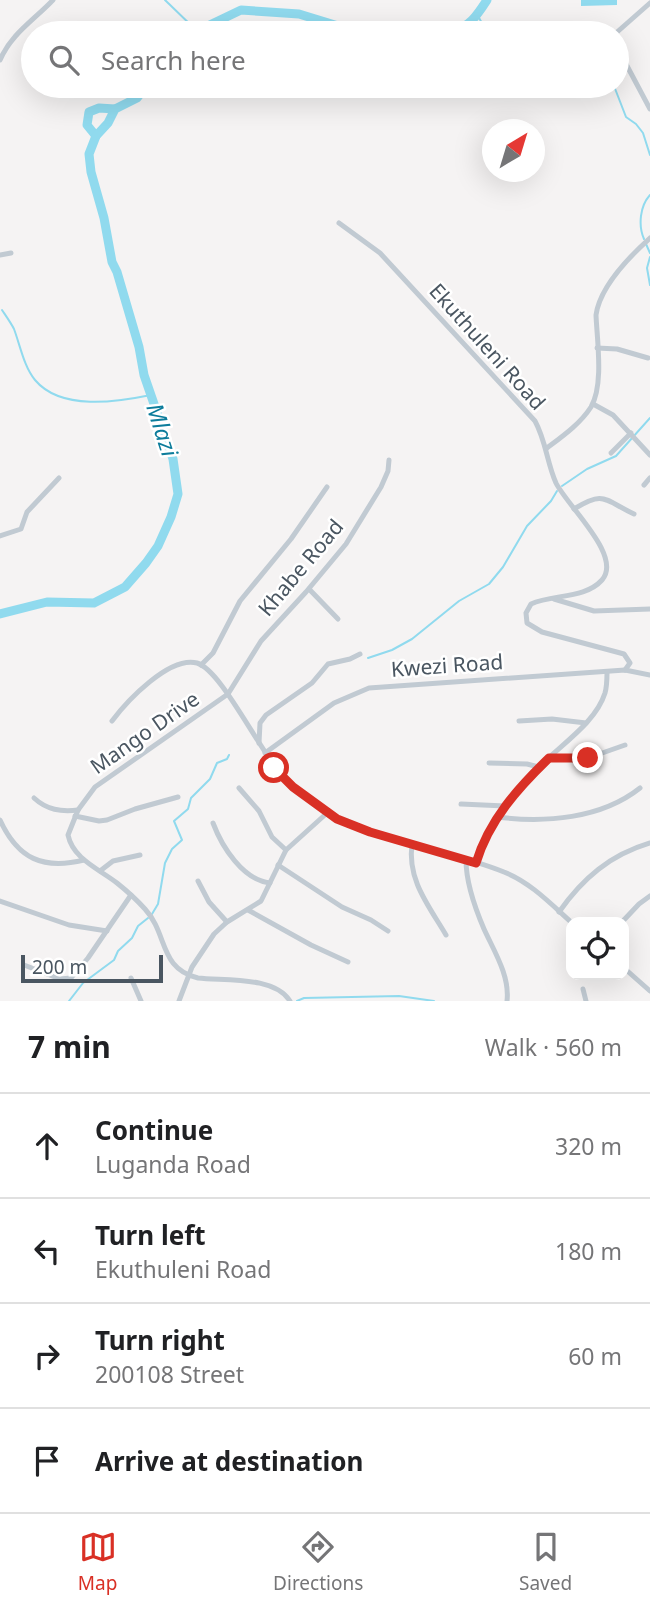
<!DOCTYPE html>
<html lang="en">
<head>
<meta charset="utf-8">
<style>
  :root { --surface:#fff; --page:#f6f6f6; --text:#202124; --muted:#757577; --line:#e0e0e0; --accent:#d93025 }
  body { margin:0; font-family:"Noto Sans",sans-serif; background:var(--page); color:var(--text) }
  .controls { position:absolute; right:21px; bottom:21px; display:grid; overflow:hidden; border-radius:14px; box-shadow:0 7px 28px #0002 }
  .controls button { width:63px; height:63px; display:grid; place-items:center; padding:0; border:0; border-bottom:2px solid var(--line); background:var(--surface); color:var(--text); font:35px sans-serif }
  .compass { position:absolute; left:482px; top:119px; width:63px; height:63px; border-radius:50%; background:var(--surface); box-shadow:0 7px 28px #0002; rotate:38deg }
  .scale { position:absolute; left:21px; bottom:18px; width:142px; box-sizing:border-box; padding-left:7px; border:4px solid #4a5661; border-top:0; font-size:19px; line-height:24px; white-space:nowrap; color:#4a5661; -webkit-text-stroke:5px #fff; paint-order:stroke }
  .stop { position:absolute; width:21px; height:21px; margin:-16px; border:5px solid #d93025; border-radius:50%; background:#fff }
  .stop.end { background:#d93025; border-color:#fff; box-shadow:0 2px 7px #0008 }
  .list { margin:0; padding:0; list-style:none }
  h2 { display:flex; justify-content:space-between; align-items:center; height:91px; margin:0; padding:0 28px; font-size:30px }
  h2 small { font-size:23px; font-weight:400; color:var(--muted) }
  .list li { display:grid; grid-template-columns:46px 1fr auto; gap:21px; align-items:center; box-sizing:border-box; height:105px; padding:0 28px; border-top:2px solid var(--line) }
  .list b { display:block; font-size:26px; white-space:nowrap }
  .list p { margin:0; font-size:23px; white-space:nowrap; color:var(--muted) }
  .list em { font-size:23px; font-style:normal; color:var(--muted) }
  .icon { flex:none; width:38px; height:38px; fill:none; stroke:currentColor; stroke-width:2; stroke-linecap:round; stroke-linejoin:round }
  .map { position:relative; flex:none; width:650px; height:1001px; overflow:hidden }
  .search { position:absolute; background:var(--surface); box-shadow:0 7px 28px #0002; left:21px; right:21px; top:21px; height:77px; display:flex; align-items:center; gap:18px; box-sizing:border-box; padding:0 24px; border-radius:38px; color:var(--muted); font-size:26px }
  .sheet { height:511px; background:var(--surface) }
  nav { display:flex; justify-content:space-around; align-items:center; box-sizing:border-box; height:98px; border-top:2px solid var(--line); background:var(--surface); font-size:19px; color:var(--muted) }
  nav a { display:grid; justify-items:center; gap:4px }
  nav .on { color:var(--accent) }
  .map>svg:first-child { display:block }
  .water { fill:#90daee }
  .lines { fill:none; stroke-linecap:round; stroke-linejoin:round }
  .stream { stroke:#90daee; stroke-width:2 }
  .river { stroke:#90daee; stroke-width:9 }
  .street { stroke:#c1cad2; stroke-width:5 }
  .route { stroke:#d93025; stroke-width:9 }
  .labels { text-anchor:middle; stroke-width:5; stroke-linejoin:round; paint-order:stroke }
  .street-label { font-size:21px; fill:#4a5661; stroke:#fff }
  .water-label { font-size:23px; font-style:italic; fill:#0c7c9b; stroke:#fff }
</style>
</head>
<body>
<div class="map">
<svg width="650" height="1001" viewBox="0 0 650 1001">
  <rect width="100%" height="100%" fill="#f5f3f3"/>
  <!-- water -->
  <polygon class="water" points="581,0 617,0 617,5 581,6"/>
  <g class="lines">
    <!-- stream -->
    <g class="stream">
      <polyline points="165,0 197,31"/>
      <polyline points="478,16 483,25 491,27 496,33"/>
      <polyline points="614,86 626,117 636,124 643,133 650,155"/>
      <path d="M 644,239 C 638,225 640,206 650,195"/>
      <polyline points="646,244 650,253"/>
      <polyline points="650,257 647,268 650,285"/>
      <path d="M 2,310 C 6,316 11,323 14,329 C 20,345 24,367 35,380 C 61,411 117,402 151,395"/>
      <polyline points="562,486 587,469 616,456 650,418"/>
      <polyline points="368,658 392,650 412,639 459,601 489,584 503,567 527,526 551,501 557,491"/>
      <polyline points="152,914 158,904 165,863 172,849 182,840 174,821 188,809 191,798 210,779 217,763 227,759 229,755"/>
      <polyline points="69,1001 83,983 114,960 118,951 132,938 138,926 148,918"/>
      <polyline points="297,1001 304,998 399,996 434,1001"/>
    </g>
    <!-- river -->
    <g class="river">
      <polyline points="193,33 241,10 299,14 361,33"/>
      <path d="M 451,33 C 470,26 476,17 487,0"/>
      <polyline points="96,136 87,125 89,112 99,108 115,109"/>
      <polyline points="0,614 47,602 94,603 125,587 146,563 158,546 171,517 178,494 173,459 144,375 139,347 117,272 112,262 104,218 91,172 89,154 96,136 108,123 115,109 137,98 146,86"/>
    </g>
    <!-- street -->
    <g class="street">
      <polyline points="616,33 650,3"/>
      <polyline points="617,47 650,109"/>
      <path d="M 0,60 C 11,34 34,20 53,0"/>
      <path d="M 339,223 L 380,253 L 535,421 C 546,441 547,463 556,483 C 568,507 623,556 602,580 C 585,599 553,594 531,604 L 526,613 L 527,623 L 542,632 L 624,654 L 630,663 L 625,670"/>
      <polyline points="0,255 11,253"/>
      <polyline points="597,348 617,349 648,358"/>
      <polyline points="593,404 613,415 650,455"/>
      <path d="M 547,448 C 563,436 580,424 591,407 C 604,385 597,340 596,315 C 600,286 629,257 650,238"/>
      <polyline points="611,453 631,433"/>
      <polyline points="644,485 650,478"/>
      <path d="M 574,509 C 605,490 604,500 634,514"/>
      <polyline points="0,536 21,529 27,512 59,478"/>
      <polyline points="309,589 338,619"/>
      <polyline points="554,599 594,611 650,609"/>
      <polyline points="201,665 213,653 240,601 291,539 327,487"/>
      <path d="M 112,721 C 127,701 169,656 197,663 C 224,671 265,765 294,788 C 307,798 322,811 337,819 C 387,845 451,850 504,872 C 530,882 551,904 571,922"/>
      <polyline points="519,721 552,719 586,723"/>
      <polyline points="259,743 260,723 266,715 312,683 328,664 350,659 360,654"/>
      <polyline points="265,753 334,703 369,688 625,670 650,675"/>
      <polyline points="549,758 588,758 625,745"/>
      <polyline points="489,763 527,764 539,767"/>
      <polyline points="239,788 259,811 272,837 286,850"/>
      <path d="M 34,798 C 47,810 61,812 78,810"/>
      <polyline points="461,804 505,806"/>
      <polyline points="75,816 99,821 107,820 135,809 178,797"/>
      <path d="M 497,817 C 545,823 601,819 640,788"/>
      <path d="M 0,820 C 18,859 43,870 84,860"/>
      <path d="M 213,823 C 222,847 243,880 270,883"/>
      <path d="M 412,844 C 407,880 429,906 446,935"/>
      <path d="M 466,860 C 466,884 475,908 484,929 C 494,951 510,976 507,1001"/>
      <path d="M 476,863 C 488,824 513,794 541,765 C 562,744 596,722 605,693 C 607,686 607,679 607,672"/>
      <polyline points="278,865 342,907 371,920 388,931"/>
      <polyline points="100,871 113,861 140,855"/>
      <polyline points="198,881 209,902 227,922"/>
      <polyline points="0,901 69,925 107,931"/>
      <polyline points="248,910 311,945 348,962"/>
      <path d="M 559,912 C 583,878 610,855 650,843"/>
      <polyline points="622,922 639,904 650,896"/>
      <polyline points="24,965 60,979 71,978 88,958 131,895"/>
      <polyline points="624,968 650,991"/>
      <polyline points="131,978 141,1001"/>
      <polyline points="583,989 586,1001"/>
      <polyline points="179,1001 192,967 214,934 227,922 261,901 286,850 327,813"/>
      <path d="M 290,1001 C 274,976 226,981 198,978 C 159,969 168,934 145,909 C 136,899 127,891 117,883 C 99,869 73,859 68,835 L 78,810 L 95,787 L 228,694 L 261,641 L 306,592 L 346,544 L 381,487 L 388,471 L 389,460"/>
    </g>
  </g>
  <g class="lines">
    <!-- route -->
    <path class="route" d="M 274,768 L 293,787 L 337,819 L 370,832 L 476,863 C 489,820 518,788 549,758 L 588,758"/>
  </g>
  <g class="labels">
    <!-- street labels -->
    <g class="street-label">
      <text transform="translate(487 347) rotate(48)" y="7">Ekuthuleni Road</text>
      <text transform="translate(301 568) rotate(-50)" y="7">Khabe Road</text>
      <text transform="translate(447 666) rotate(-4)" y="7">Kwezi Road</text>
      <text transform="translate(145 733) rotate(-35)" y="7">Mango Drive</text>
    </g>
    <!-- water labels -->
    <g class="water-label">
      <text transform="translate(162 430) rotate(72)" y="8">Mlazi</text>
    </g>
  </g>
</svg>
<div class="controls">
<button><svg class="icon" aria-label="locate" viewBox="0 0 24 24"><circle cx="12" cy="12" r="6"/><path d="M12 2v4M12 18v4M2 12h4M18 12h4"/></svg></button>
</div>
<svg class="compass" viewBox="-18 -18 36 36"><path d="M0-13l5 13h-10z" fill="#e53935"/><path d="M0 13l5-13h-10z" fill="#757577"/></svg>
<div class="scale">200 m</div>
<div class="stop" style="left:274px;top:768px"></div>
<div class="stop end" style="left:588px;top:758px"></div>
<div class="search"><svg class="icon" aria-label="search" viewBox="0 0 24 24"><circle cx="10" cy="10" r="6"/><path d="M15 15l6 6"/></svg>Search here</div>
</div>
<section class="sheet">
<h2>7 min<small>Walk · 560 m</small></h2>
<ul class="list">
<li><svg class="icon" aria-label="ahead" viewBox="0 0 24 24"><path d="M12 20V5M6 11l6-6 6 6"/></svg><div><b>Continue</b><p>Luganda Road</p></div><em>320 m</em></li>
<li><svg class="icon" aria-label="left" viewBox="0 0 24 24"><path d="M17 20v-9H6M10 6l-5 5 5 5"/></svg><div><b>Turn left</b><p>Ekuthuleni Road</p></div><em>180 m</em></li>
<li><svg class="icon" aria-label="right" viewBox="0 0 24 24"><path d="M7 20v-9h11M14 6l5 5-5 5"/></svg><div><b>Turn right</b><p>200108 Street</p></div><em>60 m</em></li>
<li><svg class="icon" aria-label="arrive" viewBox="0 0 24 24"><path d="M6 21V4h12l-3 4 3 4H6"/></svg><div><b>Arrive at destination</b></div></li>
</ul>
</section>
<nav>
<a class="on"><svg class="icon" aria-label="map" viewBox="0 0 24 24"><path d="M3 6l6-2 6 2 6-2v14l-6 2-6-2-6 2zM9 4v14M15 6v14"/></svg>Map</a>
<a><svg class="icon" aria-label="directions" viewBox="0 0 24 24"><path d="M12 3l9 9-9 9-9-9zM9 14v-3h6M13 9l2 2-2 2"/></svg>Directions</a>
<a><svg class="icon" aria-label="saved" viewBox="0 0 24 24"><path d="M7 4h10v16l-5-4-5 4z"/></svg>Saved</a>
</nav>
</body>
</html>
